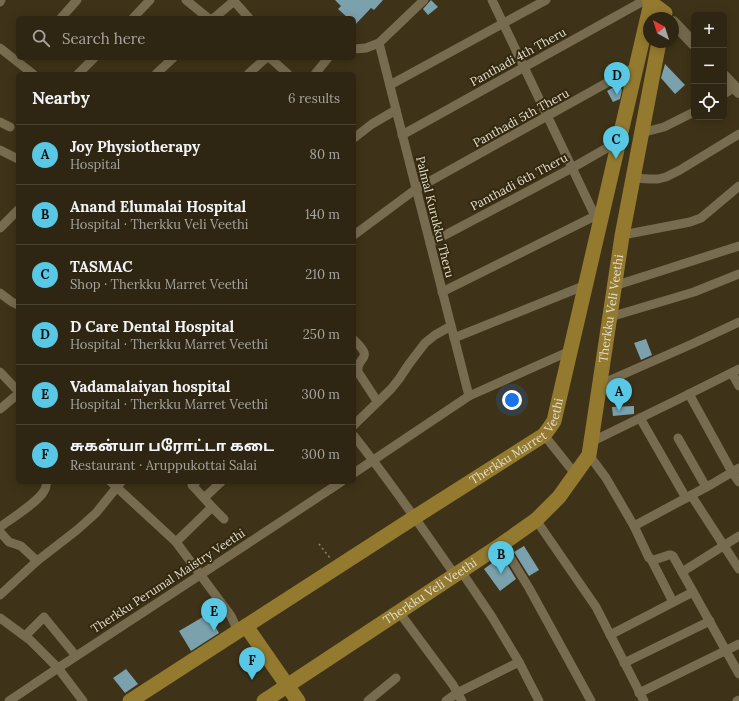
<!DOCTYPE html>
<html lang="en">
<head>
<meta charset="utf-8">
<style>
  :root { --surface:#2e2612; --page:#3a3220; --text:#f1f3f6; --muted:#a7a59f; --line:#494332; --accent:#58c8e4 }
  body { margin:0; font-family:Lora,"Noto Sans Tamil",serif; background:var(--page); color:var(--text) }
  .controls { position:absolute; right:12px; top:12px; display:grid; overflow:hidden; border-radius:6px; box-shadow:0 2px 10px #0003 }
  .controls button { width:36px; height:36px; display:grid; place-items:center; padding:0; border:0; border-bottom:1px solid var(--line); background:var(--surface); color:var(--text); font:20px sans-serif }
  .compass { position:absolute; left:643px; top:12px; width:36px; height:36px; border-radius:50%; background:var(--surface); box-shadow:0 2px 10px #0003; rotate:321deg }
  .you { position:absolute; left:512px; top:400px; width:14px; height:14px; margin:-10px; border:3px solid #fff; border-radius:50%; background:#1a73e8; box-shadow:0 0 0 6px #1a73e833 }
  .badge { display:grid; place-items:center; width:26px; height:26px; border-radius:50%; background:var(--accent); color:#111; font-size:13px; font-weight:700 }
  .pin { position:absolute; translate:-50% -33px; filter:drop-shadow(0 1px 2px #0008) }
  .pin::after { content:''; position:absolute; top:21px; width:14px; height:12px; background:inherit; clip-path:polygon(0 0,100% 0,50% 100%) }
  .list { margin:0; padding:0; list-style:none }
  h2 { display:flex; justify-content:space-between; align-items:center; height:52px; margin:0; padding:0 16px; font-size:17px }
  h2 small { font-size:13px; font-weight:400; color:var(--muted) }
  .list li { display:grid; grid-template-columns:26px 1fr auto; gap:12px; align-items:center; box-sizing:border-box; height:60px; padding:0 16px; border-top:1px solid var(--line) }
  .list b { display:block; font-size:15px; white-space:nowrap }
  .list p { margin:0; font-size:13px; white-space:nowrap; color:var(--muted) }
  .list em { font-size:13px; font-style:normal; color:var(--muted) }
  .icon { flex:none; width:22px; height:22px; fill:none; stroke:currentColor; stroke-width:2; stroke-linecap:round; stroke-linejoin:round }
  .map { position:relative; flex:none; width:739px; height:701px; overflow:hidden }
  .search { position:absolute; background:var(--surface); box-shadow:0 2px 10px #0003; left:16px; top:16px; width:340px; height:44px; display:flex; align-items:center; gap:10px; box-sizing:border-box; padding:0 14px; border-radius:6px; color:var(--muted); font-size:15px }
  .panel { position:absolute; background:var(--surface); box-shadow:0 2px 10px #0003; left:16px; top:72px; width:340px; height:412px; border-radius:6px }
  .map>svg:first-child { display:block }
  .building { fill:#7ba1ac }
  .lines { fill:none; stroke-linecap:round; stroke-linejoin:round }
  .path { stroke:#8d856f; stroke-width:1.5; stroke-dasharray:2 3; stroke-linecap:butt }
  .minor { stroke:#776c4f; stroke-width:9 }
  .tertiary { stroke:#776c4f; stroke-width:12 }
  .primary { stroke:#947a2f; stroke-width:15 }
  .labels { text-anchor:middle; stroke-width:4; stroke-linejoin:round; paint-order:stroke }
  .street-label { font-size:12px; fill:#e3ddcd; stroke:#33290e }
</style>
</head>
<body>
<div class="map">
<svg width="739" height="701" viewBox="0 0 739 701">
  <rect width="100%" height="100%" fill="#3e3318"/>
  <!-- building -->
  <g class="building">
    <polygon points="335,0 383,0 374,10 371,8 354,26 354,18 348,18 338,9 341,6"/>
    <polygon points="431,0 438,7 428,15 423,9"/>
    <polygon points="665,64 685,85 675,94 661,78"/>
    <polygon points="619,84 622,90 620,99 613,102 607,91"/>
    <polygon points="646,339 652,355 641,360 634,343"/>
    <polygon points="634,406 634,414 613,416 612,407"/>
    <polygon points="524,546 539,570 529,576 514,552"/>
    <polygon points="500,557 503,560 504,559 516,579 500,591 484,569"/>
    <polygon points="208,614 219,633 191,651 179,631"/>
    <polygon points="126,669 138,684 125,693 113,678"/>
  </g>
  <g class="lines">
    <!-- path -->
    <polyline class="path" points="319,544 330,558"/>
    <!-- minor -->
    <g class="minor">
      <polyline points="186,0 208,18"/>
      <polyline points="233,0 249,18"/>
      <polyline points="492,0 595,216 602,217"/>
      <polyline points="0,2 1,0"/>
      <polyline points="61,18 77,0"/>
      <polyline points="133,18 150,0"/>
      <polyline points="214,18 234,1"/>
      <polyline points="379,43 469,396"/>
      <polyline points="0,48 33,74"/>
      <polyline points="354,49 366,48 379,43 424,0"/>
      <polyline points="270,58 288,74"/>
      <polyline points="78,74 94,58"/>
      <polyline points="156,74 173,58"/>
      <polyline points="248,74 266,58"/>
      <polyline points="315,74 328,58"/>
      <polyline points="390,85 546,0"/>
      <polyline points="724,94 735,87"/>
      <polyline points="0,122 10,127"/>
      <polyline points="641,133 664,127 694,112"/>
      <polyline points="402,135 645,0"/>
      <polyline points="354,138 372,124 396,110"/>
      <polyline points="0,150 18,159"/>
      <polyline points="633,178 650,179 658,179 666,177 680,170 739,134"/>
      <polyline points="0,228 18,210"/>
      <polyline points="354,235 416,189 637,66"/>
      <polyline points="622,236 633,233 690,222 701,218 739,186"/>
      <polyline points="430,243 572,168 619,141"/>
      <polyline points="614,286 739,246"/>
      <polyline points="442,292 595,216"/>
      <polyline points="0,293 12,302 18,305"/>
      <polyline points="610,317 694,292 739,274"/>
      <polyline points="454,338 586,285"/>
      <path d="M 354,340 C 376,361 356,355 358,372 L 377,401"/>
      <polyline points="0,372 18,391"/>
      <polyline points="732,373 739,386"/>
      <polyline points="599,385 692,344 739,322"/>
      <polyline points="689,394 732,472 739,482"/>
      <polyline points="0,409 18,394"/>
      <polyline points="640,418 686,498"/>
      <polyline points="354,425 391,389 399,379 409,364 425,343 435,335 451,326"/>
      <polyline points="544,435 576,475"/>
      <path d="M 354,436 C 390,481 422,528 455,575"/>
      <polyline points="678,438 706,487"/>
      <polyline points="591,442 679,399 739,369"/>
      <polyline points="589,455 606,478 634,526 649,558 654,560 669,555 671,555 673,556 739,674"/>
      <polyline points="354,473 469,396 570,351"/>
      <polyline points="111,482 176,542 231,616 238,631"/>
      <polyline points="196,482 192,485 204,498"/>
      <polyline points="691,495 739,569"/>
      <polyline points="212,507 204,498 221,482"/>
      <polyline points="536,520 596,607 644,701"/>
      <polyline points="634,526 712,484 739,468"/>
      <path d="M 0,527 C 11,519 38,502 44,491 C 46,488 47,486 46,482"/>
      <polyline points="0,532 9,542 21,546 37,561"/>
      <polyline points="176,542 212,507 224,519"/>
      <polyline points="502,544 529,588 591,701"/>
      <polyline points="651,559 673,602"/>
      <polyline points="461,571 492,617 519,662 539,701"/>
      <polyline points="682,572 739,536"/>
      <polyline points="0,595 37,561 77,530 96,513 121,482"/>
      <polyline points="399,612 453,685 462,701"/>
      <polyline points="0,618 30,640 58,668 83,701"/>
      <polyline points="610,635 693,592"/>
      <polyline points="25,636 44,617 76,656"/>
      <polyline points="624,663 710,621"/>
      <polyline points="639,693 739,644"/>
      <polyline points="9,701 58,668 200,575 341,482"/>
      <polyline points="368,701 396,678"/>
      <polyline points="446,701 457,693 519,662"/>
      <polyline points="737,701 739,700"/>
    </g>
    <!-- tertiary -->
    <g class="tertiary">
      <polyline points="673,22 694,44"/>
      <polyline points="724,76 739,92"/>
    </g>
    <!-- primary -->
    <g class="primary">
      <polyline points="649,0 651,3 665,13"/>
      <polyline points="246,626 298,701"/>
      <path id="s1" d="M 130,701 L 415,517 L 544,435 L 550,427 L 554,421 L 651,3"/>
      <path id="s2" d="M 264,701 L 502,544 L 536,520 L 559,497 L 589,455 L 622,236 L 659,42"/>
    </g>
  </g>
  <g class="labels">
    <!-- street labels -->
    <g class="street-label">
      <text transform="translate(518 57) rotate(-29)" y="4">Panthadi 4th Theru</text>
      <text transform="translate(521 118) rotate(-29)" y="4">Panthadi 5th Theru</text>
      <text transform="translate(519 182) rotate(-28)" y="4">Panthadi 6th Theru</text>
      <text transform="translate(435 217) rotate(76)" y="4">Palmal Kurukku Theru</text>
      <text dy="4" stroke="none"><textPath href="#s2" startOffset="559">Therkku Veli Veethi</textPath></text>
      <text dy="4" stroke="none"><textPath href="#s1" startOffset="469">Therkku Marret Veethi</textPath></text>
      <text transform="translate(168 581) rotate(-33)" y="4">Therkku Perumal Maistry Veethi</text>
      <text dy="4" stroke="none"><textPath href="#s2" startOffset="199">Therkku Veli Veethi</textPath></text>
    </g>
  </g>
</svg>
<div class="controls">
<button>+</button>
<button>−</button>
<button><svg class="icon" aria-label="locate" viewBox="0 0 24 24"><circle cx="12" cy="12" r="6"/><path d="M12 2v4M12 18v4M2 12h4M18 12h4"/></svg></button>
</div>
<svg class="compass" viewBox="-18 -18 36 36"><path d="M0-13l5 13h-10z" fill="#e53935"/><path d="M0 13l5-13h-10z" fill="#a7a59f"/></svg>
<div class="you"></div>
<div class="pin badge" style="left:619px;top:411px">A</div>
<div class="pin badge" style="left:501px;top:574px">B</div>
<div class="pin badge" style="left:616px;top:159px">C</div>
<div class="pin badge" style="left:617px;top:95px">D</div>
<div class="pin badge" style="left:214px;top:631px">E</div>
<div class="pin badge" style="left:252px;top:680px">F</div>
<div class="search"><svg class="icon" aria-label="search" viewBox="0 0 24 24"><circle cx="10" cy="10" r="6"/><path d="M15 15l6 6"/></svg>Search here</div>
<section class="panel">
<h2>Nearby<small>6 results</small></h2>
<ul class="list">
<li><span class="badge">A</span><div><b>Joy Physiotherapy</b><p>Hospital</p></div><em>80 m</em></li>
<li><span class="badge">B</span><div><b>Anand Elumalai Hospital</b><p>Hospital · Therkku Veli Veethi</p></div><em>140 m</em></li>
<li><span class="badge">C</span><div><b>TASMAC</b><p>Shop · Therkku Marret Veethi</p></div><em>210 m</em></li>
<li><span class="badge">D</span><div><b>D Care Dental Hospital</b><p>Hospital · Therkku Marret Veethi</p></div><em>250 m</em></li>
<li><span class="badge">E</span><div><b>Vadamalaiyan hospital</b><p>Hospital · Therkku Marret Veethi</p></div><em>300 m</em></li>
<li><span class="badge">F</span><div><b>சுகன்யா பரோட்டா கடை</b><p>Restaurant · Aruppukottai Salai</p></div><em>300 m</em></li>
</ul>
</section>
</div>
</body>
</html>
